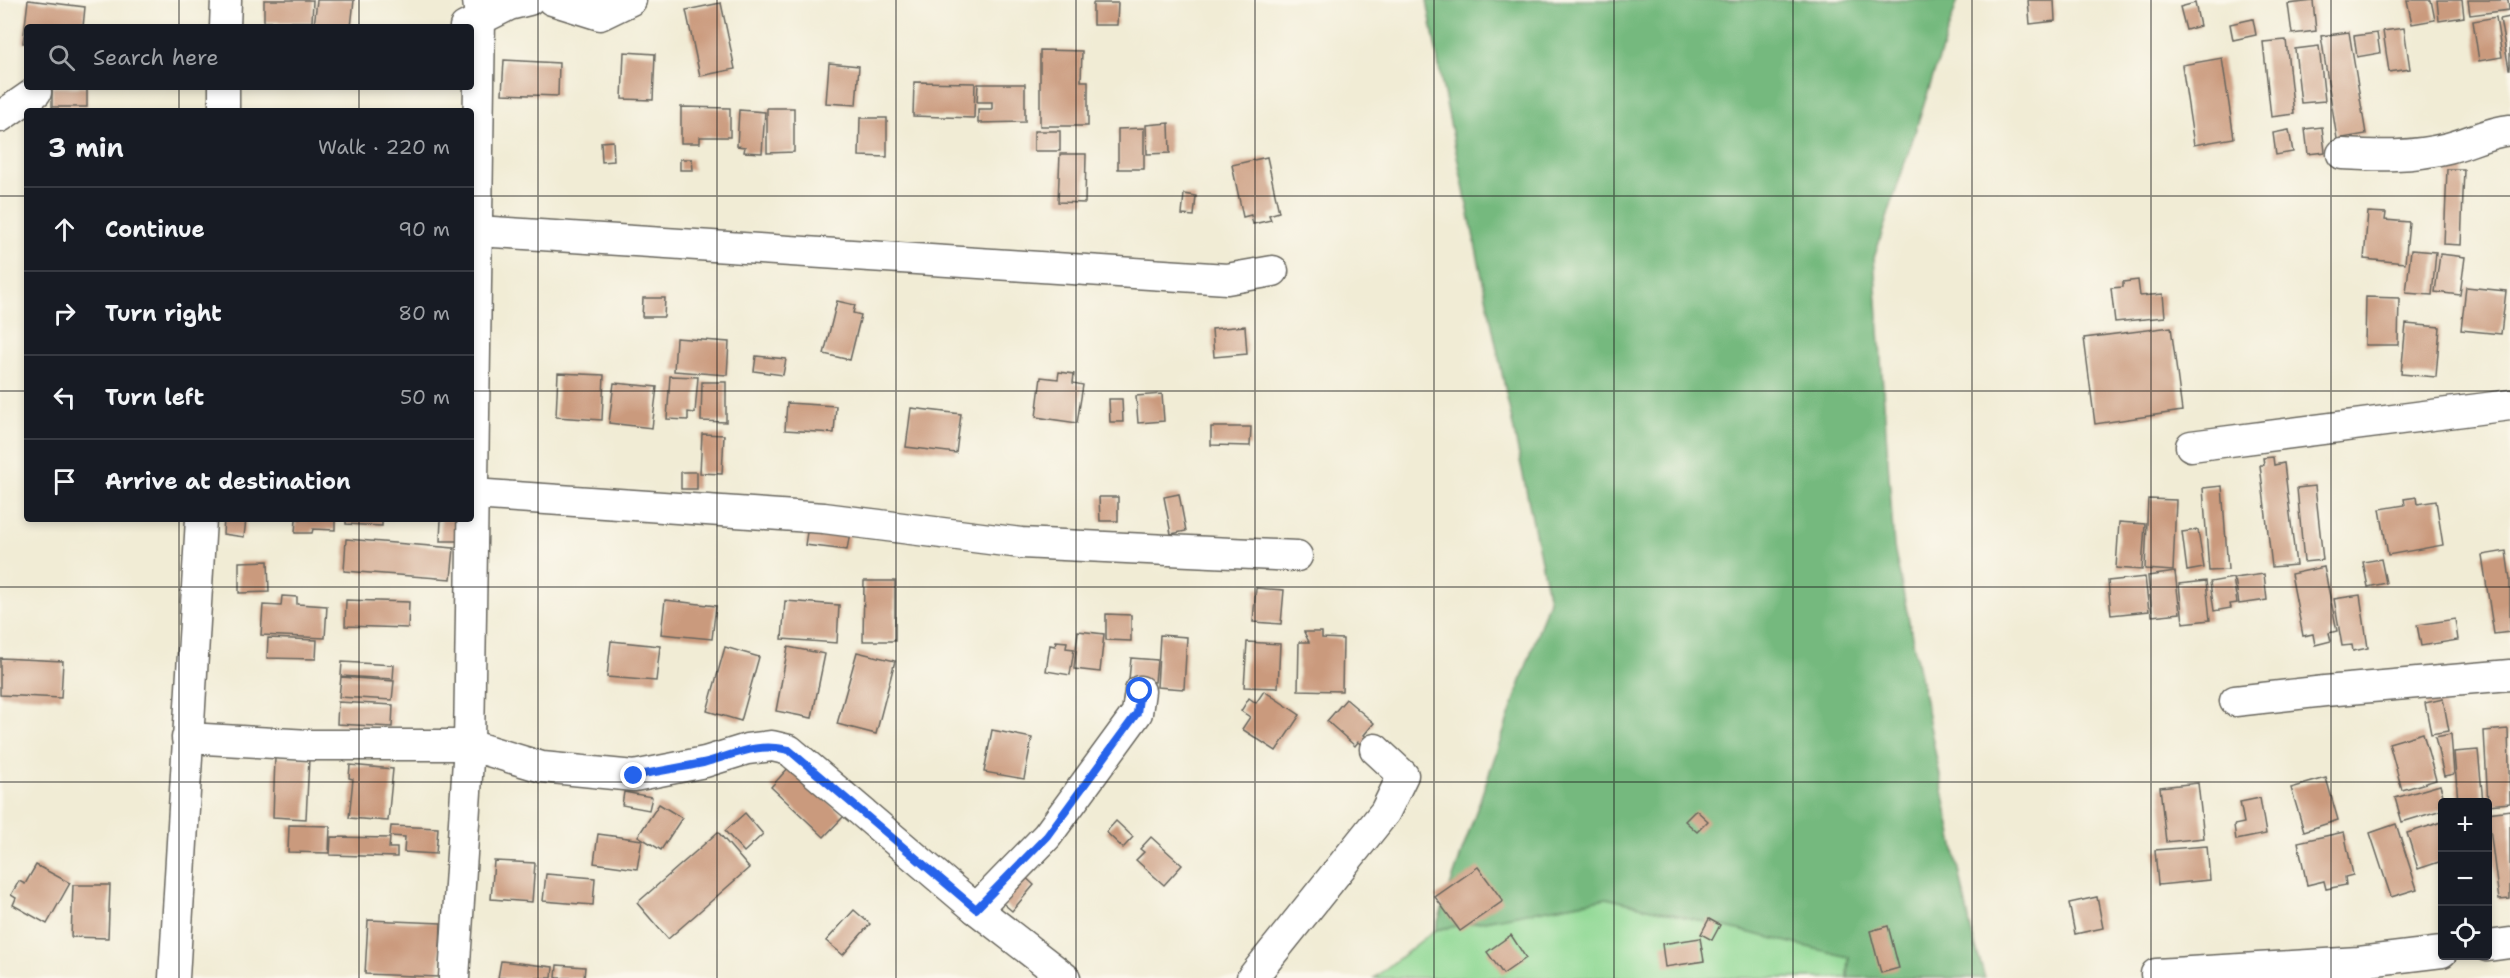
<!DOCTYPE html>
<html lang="en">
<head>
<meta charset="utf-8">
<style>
  :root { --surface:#171b24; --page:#20242c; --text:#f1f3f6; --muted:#9ea1a6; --line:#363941 }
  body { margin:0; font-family:"Shantell Sans",sans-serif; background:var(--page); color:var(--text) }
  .controls { position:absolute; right:18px; bottom:18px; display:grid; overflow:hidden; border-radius:6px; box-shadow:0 3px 9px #0003 }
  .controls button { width:54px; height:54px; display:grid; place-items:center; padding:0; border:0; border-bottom:2px solid var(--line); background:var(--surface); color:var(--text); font:30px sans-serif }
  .stop { position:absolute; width:18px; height:18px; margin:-14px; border:4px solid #2563eb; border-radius:50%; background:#fff }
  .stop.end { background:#2563eb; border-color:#fff; box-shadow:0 2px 6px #0008 }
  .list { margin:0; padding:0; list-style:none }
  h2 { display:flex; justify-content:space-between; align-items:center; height:78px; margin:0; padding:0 24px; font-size:26px }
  h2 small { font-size:20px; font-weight:400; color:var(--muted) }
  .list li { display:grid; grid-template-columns:39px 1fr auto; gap:18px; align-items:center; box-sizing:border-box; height:84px; padding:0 24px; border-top:2px solid var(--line) }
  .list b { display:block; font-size:22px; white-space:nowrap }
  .list em { font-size:20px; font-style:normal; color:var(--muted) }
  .icon { flex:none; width:33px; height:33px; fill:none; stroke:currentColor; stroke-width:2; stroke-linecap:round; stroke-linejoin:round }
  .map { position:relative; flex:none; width:2510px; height:978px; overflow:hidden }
  .search { position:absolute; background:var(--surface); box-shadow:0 3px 9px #0003; left:24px; top:24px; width:450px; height:66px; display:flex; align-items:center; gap:15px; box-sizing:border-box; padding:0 21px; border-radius:6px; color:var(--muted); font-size:22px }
  .panel { position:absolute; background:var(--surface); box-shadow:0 3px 9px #0003; left:24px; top:108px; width:450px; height:414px; border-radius:6px }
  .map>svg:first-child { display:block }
  .green { fill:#91d995; stroke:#567a58; stroke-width:1.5 }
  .forest { fill:#74b97e; stroke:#486a4d; stroke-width:1.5 }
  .building { fill:#ca9a7d }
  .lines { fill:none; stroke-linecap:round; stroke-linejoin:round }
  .minor-casing { stroke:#67655d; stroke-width:33 }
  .minor { stroke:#fff; stroke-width:30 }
  .route { stroke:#2563eb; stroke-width:8 }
  .grid { fill:none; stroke:#1c1c1c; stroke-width:1.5; stroke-opacity:0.55 }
</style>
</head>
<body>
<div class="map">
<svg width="2510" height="978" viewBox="0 0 2510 978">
  <rect width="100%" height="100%" fill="#fbf7ec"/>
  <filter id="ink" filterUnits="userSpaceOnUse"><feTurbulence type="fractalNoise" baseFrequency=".0167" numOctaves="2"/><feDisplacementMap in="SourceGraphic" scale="12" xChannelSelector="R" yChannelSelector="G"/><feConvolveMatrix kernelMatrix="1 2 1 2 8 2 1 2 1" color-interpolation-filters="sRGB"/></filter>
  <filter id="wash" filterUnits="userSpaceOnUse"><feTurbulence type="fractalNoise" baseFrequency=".008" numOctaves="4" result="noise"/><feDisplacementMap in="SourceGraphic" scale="24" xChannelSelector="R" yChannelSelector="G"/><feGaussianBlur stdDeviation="1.35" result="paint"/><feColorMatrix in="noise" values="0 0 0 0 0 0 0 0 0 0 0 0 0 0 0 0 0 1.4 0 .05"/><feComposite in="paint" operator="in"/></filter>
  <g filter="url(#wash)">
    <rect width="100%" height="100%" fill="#f1ecd5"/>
    <!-- green -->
    <polygon class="green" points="1607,898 1849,957 1848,978 1374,978 1435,930"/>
    <!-- forest -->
    <polygon class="forest" points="1427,0 1958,0 1874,258 1894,547 1972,935 1985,978 1848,978 1849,957 1607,898 1435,930 1549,600 1442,84"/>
    <g id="blocks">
      <!-- building -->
      <g class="building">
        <polygon points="28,0 85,7 83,27 27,27 27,43 23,43"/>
        <polygon points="264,0 313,0 312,22 264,22"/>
        <polygon points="317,0 354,0 351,27 314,26"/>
        <polygon points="2028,0 2054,0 2055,21 2030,24"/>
        <polygon points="2407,0 2431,0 2435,20 2412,24"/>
        <polygon points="2437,0 2462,0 2464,17 2439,21"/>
        <polygon points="2468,0 2508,0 2509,10 2470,15"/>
        <polygon points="2313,1 2316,31 2292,34 2288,4"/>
        <polygon points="721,3 735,69 700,76 686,10"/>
        <polygon points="1093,3 1118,3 1117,25 1093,25"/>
        <polygon points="2195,3 2200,26 2186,30 2180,7"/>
        <polygon points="2496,17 2502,57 2479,61 2473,21"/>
        <polygon points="2510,17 2510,69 2509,69 2500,19"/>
        <polygon points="2253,19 2256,35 2233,40 2230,24"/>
        <polygon points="2404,28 2410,69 2389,72 2383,31"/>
        <polygon points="2349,32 2366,134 2337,139 2321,36"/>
        <polygon points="2377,33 2380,53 2357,57 2354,36"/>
        <polygon points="2286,40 2294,114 2271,117 2263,42"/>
        <polygon points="2319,46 2325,101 2301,103 2295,49"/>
        <polygon points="1040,50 1082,51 1081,81 1088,81 1088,126 1040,126"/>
        <polygon points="624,52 655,54 653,100 622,99"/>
        <polygon points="2222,58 2234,138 2194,145 2182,65"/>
        <polygon points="504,60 559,63 558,96 502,94"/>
        <polygon points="829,63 859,66 856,105 826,103"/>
        <polygon points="914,82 975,83 974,118 913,116"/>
        <polygon points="978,84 1025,84 1025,122 978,123 978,109 992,109 992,102 977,102"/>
        <rect x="52" y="87" width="35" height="20"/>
        <polygon points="681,107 730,108 730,137 700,137 700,143 681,143"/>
        <polygon points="767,108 794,108 794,152 767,153"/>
        <polygon points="739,110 765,112 762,153 744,152 745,147 737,146"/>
        <polygon points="860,118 887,118 887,157 859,156"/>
        <polygon points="1169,123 1170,153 1147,154 1146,125"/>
        <polygon points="2322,127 2325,152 2308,154 2305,129"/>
        <polygon points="1144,128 1144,169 1118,169 1118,129"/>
        <polygon points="2289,130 2293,152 2276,155 2273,133"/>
        <rect x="1034" y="131" width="26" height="20"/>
        <polygon points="613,141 614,161 602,162 601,142"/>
        <polygon points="1060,154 1086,154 1085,203 1058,202"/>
        <polygon points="1267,157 1279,212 1269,215 1271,220 1253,224 1251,215 1243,217 1232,165"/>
        <polygon points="680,159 692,159 693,170 680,170"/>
        <polygon points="2447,169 2464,169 2461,245 2444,244"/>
        <polygon points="1184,194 1196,196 1194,216 1182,215"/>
        <polygon points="2368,212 2386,213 2385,220 2409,222 2405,263 2364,259"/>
        <polygon points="2411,250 2436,252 2432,295 2406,293"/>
        <polygon points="2440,254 2465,257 2460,295 2435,292"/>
        <polygon points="2138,280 2140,296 2163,294 2165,317 2115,322 2111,288 2123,287 2123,282"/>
        <polygon points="2466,287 2506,291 2501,334 2461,330"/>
        <polygon points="2366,297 2399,298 2398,345 2365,345"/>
        <polygon points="643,298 665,298 664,317 642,317"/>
        <polygon points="837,301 855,305 853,313 861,315 850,360 824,354"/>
        <polygon points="2406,324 2440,327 2436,377 2401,374"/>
        <polygon points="1245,326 1247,354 1214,357 1212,329"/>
        <polygon points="2171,327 2182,411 2095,424 2084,338"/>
        <polygon points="676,338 729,342 727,375 674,371"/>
        <polygon points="756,356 786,359 783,375 754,371"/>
        <polygon points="1059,372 1074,374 1073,383 1083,385 1077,423 1036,417 1041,377 1058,379"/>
        <polygon points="558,373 604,375 602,420 556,417"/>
        <polygon points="670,376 698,377 695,413 688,412 688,420 667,419"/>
        <polygon points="702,382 726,382 726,422 701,421"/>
        <polygon points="614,383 657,387 652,428 609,423"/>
        <polygon points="1162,394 1164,421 1138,423 1136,396"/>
        <polygon points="1109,399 1122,399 1123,422 1110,422"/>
        <polygon points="787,403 836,406 834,433 785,430"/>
        <polygon points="911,408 961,414 956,453 906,447"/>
        <polygon points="1211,427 1251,427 1250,446 1211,445"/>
        <polygon points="702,434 724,435 722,474 700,473"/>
        <polygon points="2273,457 2274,465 2284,463 2296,565 2272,567 2260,465 2264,465 2263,458"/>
        <rect x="681" y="472" width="16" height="17"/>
        <polygon points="2222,486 2228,570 2209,571 2203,488"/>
        <polygon points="2315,486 2323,560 2304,562 2297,488"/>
        <polygon points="1179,494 1186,531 1171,534 1164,497"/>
        <polygon points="1099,497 1118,497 1118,521 1100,521"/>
        <polygon points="2417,497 2418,504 2436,501 2443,545 2388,555 2380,509 2405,505 2404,499"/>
        <polygon points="2148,499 2176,500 2173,571 2145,569"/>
        <polygon points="224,519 246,519 244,537 223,534"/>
        <polygon points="296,519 335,519 335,530 313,529 312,533 295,533"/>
        <polygon points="346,519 382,519 382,526 346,524"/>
        <polygon points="441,519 459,519 458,541 440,541"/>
        <polygon points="2119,522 2145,524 2142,570 2116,568"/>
        <polygon points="808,526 850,532 847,550 805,545"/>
        <polygon points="2198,530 2204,568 2187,571 2182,532"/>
        <polygon points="346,539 454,548 451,579 344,571"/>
        <polygon points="2506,551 2510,580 2510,632 2494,634 2482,555"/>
        <polygon points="2381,559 2386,583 2368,587 2363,562"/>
        <polygon points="268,561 269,592 239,593 239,562"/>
        <polygon points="2324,567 2337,631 2329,633 2331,641 2315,645 2313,634 2303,636 2291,574"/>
        <polygon points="2175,572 2180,613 2152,616 2148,576"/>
        <polygon points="2264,574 2267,600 2239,604 2235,578"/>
        <polygon points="2145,577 2149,611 2111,615 2108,581"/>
        <polygon points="2233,578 2237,603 2230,604 2231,608 2214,611 2210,582"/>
        <polygon points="864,581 895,581 895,641 863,641"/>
        <polygon points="2206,581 2210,620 2183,623 2179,584"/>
        <polygon points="1256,588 1284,590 1281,624 1253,622"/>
        <polygon points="2360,595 2368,648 2353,651 2352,645 2342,646 2334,599"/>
        <polygon points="282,596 297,597 297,604 327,606 325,638 261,635 263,605 281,606"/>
        <polygon points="346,600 409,602 408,628 345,626"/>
        <polygon points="665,600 716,606 712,639 661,634"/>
        <polygon points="785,601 839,605 837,643 782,639"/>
        <polygon points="1106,614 1131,615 1131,641 1106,640"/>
        <polygon points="2455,619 2458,640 2421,646 2417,625"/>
        <polygon points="1078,631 1104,634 1100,672 1074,669"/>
        <polygon points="1304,632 1322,632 1322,638 1343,639 1342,691 1298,690 1299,642 1309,642"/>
        <polygon points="1160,635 1187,637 1184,689 1157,687"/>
        <polygon points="268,638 317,640 316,659 267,658"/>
        <polygon points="611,641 660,646 656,681 607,677"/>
        <polygon points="1056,641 1067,642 1066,648 1074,649 1070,675 1046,671 1050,645 1055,646"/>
        <polygon points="1247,642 1280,644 1278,688 1244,687"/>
        <polygon points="725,647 759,657 741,721 707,711"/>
        <polygon points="788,647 825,654 812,718 776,711"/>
        <polygon points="857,652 895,661 876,734 837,724"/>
        <polygon points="0,658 63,661 61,698 0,695"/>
        <polygon points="1131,658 1157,660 1155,682 1129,680"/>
        <polygon points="342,662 394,665 393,679 341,676"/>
        <polygon points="341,677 394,681 392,700 339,697"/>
        <polygon points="1264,691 1300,715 1276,751 1242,729 1250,717 1241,711 1249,698 1256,703"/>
        <polygon points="1346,699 1374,723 1364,735 1370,740 1364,747 1358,742 1355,746 1327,721"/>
        <polygon points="2443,699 2449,731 2431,734 2425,703"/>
        <polygon points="338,702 393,705 392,727 337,724"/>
        <polygon points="2508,729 2510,803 2488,805 2484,731"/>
        <polygon points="992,730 1032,738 1024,779 984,772"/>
        <polygon points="2423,733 2436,780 2402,790 2389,743"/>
        <polygon points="2451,734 2454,774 2444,776 2435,737"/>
        <polygon points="2478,750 2483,802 2458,802 2454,752"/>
        <polygon points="275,757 309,759 306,819 273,817"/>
        <polygon points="350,765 393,769 388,821 349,818 353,779 349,778"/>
        <polygon points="790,766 844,816 824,837 771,787"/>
        <polygon points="2326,778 2338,820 2304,831 2291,788"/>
        <polygon points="2198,783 2204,838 2166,842 2160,787"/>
        <polygon points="2440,785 2445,802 2442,802 2442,810 2402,822 2395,798"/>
        <polygon points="624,792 652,797 649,810 622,805"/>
        <polygon points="2260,798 2266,834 2236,840 2234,825 2244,823 2240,802"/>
        <polygon points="659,804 682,818 661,850 638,836"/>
        <polygon points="1696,810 1708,821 1697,832 1685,821"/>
        <polygon points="2510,810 2510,899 2499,900 2488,813"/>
        <polygon points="745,813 763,834 744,852 725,831"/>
        <polygon points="1116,821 1133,837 1123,848 1106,832"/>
        <polygon points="2442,822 2442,861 2418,869 2407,833"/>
        <polygon points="2396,824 2417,889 2391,897 2370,833"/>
        <polygon points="289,825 330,826 329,853 288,852"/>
        <polygon points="391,826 438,828 436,854 404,852 405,837 390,836"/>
        <polygon points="718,832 749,868 668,939 637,903"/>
        <polygon points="2344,832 2353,875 2345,877 2346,885 2326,889 2324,881 2307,885 2298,842"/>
        <polygon points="598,834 642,840 637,869 594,863"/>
        <polygon points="331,837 390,838 389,848 397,848 397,857 330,855"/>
        <polygon points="1151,837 1182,865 1164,885 1136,860 1144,852 1140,849"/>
        <polygon points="2207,846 2210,880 2158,885 2155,850"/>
        <polygon points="494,861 535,863 532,902 491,899"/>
        <polygon points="36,865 70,883 47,924 13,905 16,898 11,895 19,881 25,884"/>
        <polygon points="1478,867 1503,901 1460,931 1435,897"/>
        <polygon points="546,874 595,878 593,905 543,901"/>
        <polygon points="1022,874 1034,885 1012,911 999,900"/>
        <polygon points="73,885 110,885 108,938 71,937"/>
        <polygon points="2097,897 2103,928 2075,934 2069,903"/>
        <polygon points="854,910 870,924 843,955 826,941"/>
        <polygon points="1709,919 1720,925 1712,940 1701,934"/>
        <polygon points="368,920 441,923 439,977 365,974"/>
        <polygon points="1888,926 1899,968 1881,973 1870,931"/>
        <polygon points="1511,935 1526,958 1503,974 1487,952"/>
        <polygon points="1700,938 1704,961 1665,967 1662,944"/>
        <polygon points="501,961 553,967 552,978 498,978"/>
        <polygon points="557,965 585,967 584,978 556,978"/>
      </g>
    </g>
  </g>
  <g filter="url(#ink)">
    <use href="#blocks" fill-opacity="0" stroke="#67655d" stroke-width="1.5"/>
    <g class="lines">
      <defs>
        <g id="minor">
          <polyline points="552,0 600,15 631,0"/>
          <polyline points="225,27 226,0"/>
          <polyline points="465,27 509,5 529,0"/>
          <polyline points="224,111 224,87"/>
          <polyline points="0,117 36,92"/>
          <path d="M 2342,154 C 2379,156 2412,157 2448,148 C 2469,143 2488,132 2510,130"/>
          <polyline points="477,231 1227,279 1273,271"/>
          <polyline points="2191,446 2510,405"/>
          <polyline points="473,494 824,518 1021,543 1297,556"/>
          <polyline points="2235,701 2325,691 2510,675"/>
          <polyline points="187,738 310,745 469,745 480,18 478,0"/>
          <polyline points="976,909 1047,836 1137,713 1140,691"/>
          <polyline points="2488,946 2510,943"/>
          <polyline points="2156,974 2359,962 2442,952"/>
          <polyline points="174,978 201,519"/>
          <polyline points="454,978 469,745 542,767 634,776 705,762 747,749 772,746 789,750 976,909 1065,978"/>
          <polyline points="1252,978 1385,812 1403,775 1375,749"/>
        </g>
      </defs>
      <!-- minor casing -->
      <use href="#minor" class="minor-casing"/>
      <!-- minor -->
      <use href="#minor" class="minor"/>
    </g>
  </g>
  <g class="lines" filter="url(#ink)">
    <!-- route -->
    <path class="route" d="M 634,776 C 657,771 680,768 703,763 C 735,755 755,742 789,750 L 976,909 L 1047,836 L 1137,713 L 1140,691"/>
  </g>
  <!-- grid -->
  <path class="grid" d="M 179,0 L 179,27M 359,0 L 359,27M 538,0 L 538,978M 717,0 L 717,978M 896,0 L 896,978M 1076,0 L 1076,978M 1255,0 L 1255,978M 1434,0 L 1434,978M 1614,0 L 1614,978M 1793,0 L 1793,978M 1972,0 L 1972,978M 2151,0 L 2151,978M 2331,0 L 2331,978M 179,87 L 179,111M 359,87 L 359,111M 0,196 L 27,196M 471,196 L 2510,196M 0,391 L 27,391M 471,391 L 2510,391M 179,519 L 179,978M 359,519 L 359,978M 0,587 L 2510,587M 0,782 L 2510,782"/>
</svg>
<div class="controls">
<button>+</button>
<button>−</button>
<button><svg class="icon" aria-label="locate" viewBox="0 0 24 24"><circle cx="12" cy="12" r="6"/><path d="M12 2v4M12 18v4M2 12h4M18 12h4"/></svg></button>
</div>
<div class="stop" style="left:1140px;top:691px"></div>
<div class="stop end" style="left:634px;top:776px"></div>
<div class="search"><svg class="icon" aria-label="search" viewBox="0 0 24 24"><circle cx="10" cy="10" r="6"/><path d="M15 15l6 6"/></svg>Search here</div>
<section class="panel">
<h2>3 min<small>Walk · 220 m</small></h2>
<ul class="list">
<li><svg class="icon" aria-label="ahead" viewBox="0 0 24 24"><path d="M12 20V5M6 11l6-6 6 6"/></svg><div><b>Continue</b></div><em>90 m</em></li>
<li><svg class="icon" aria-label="right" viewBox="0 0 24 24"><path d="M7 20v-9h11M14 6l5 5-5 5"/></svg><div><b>Turn right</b></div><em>80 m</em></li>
<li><svg class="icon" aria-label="left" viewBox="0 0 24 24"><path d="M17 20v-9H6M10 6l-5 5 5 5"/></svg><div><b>Turn left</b></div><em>50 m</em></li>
<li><svg class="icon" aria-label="arrive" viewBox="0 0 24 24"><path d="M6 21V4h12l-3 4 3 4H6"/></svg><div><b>Arrive at destination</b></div></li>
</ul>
</section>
</div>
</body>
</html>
